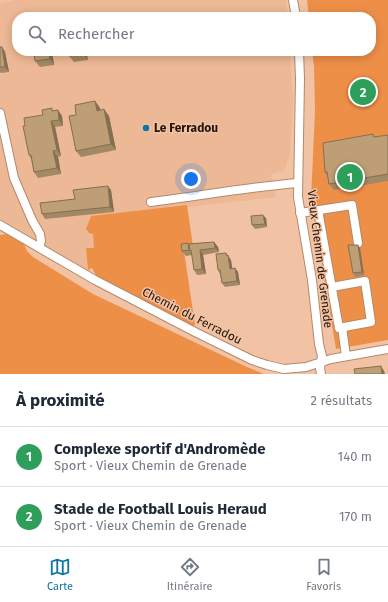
<!DOCTYPE html>
<html lang="fr">
<head>
<meta charset="utf-8">
<style>
  :root { --surface:#fff; --page:#f2f2f3; --text:#1f2937; --muted:#747a83; --line:#e0e1e3; --accent:#1075a1 }
  body { margin:0; font-family:"Fira Sans",sans-serif; background:var(--page); color:var(--text) }
  .you { position:absolute; left:191px; top:179px; width:14px; height:14px; margin:-10px; border:3px solid #fff; border-radius:50%; background:#1a73e8; box-shadow:0 0 0 6px #1a73e833 }
  .badge { display:grid; place-items:center; width:26px; height:26px; border-radius:50%; background:var(--accent); color:#fff; font-size:13px; font-weight:700 }
  .pin { position:absolute; translate:-50% -50%; border:2px solid #fff; box-shadow:0 1px 4px #0006 }
  .list { margin:0; padding:0; list-style:none }
  h2 { display:flex; justify-content:space-between; align-items:center; height:52px; margin:0; padding:0 16px; font-size:17px }
  h2 small { font-size:13px; font-weight:400; color:var(--muted) }
  .list li { display:grid; grid-template-columns:26px 1fr auto; gap:12px; align-items:center; box-sizing:border-box; height:60px; padding:0 16px; border-top:1px solid var(--line) }
  .list b { display:block; font-size:15px; white-space:nowrap }
  .list p { margin:0; font-size:13px; white-space:nowrap; color:var(--muted) }
  .list em { font-size:13px; font-style:normal; color:var(--muted) }
  .icon { flex:none; width:22px; height:22px; fill:none; stroke:currentColor; stroke-width:2; stroke-linecap:round; stroke-linejoin:round }
  .map { position:relative; flex:none; width:388px; height:374px; overflow:hidden }
  .search { position:absolute; background:var(--surface); box-shadow:0 2px 10px #0003; left:12px; right:12px; top:12px; height:44px; display:flex; align-items:center; gap:10px; box-sizing:border-box; padding:0 14px; border-radius:16px; color:var(--muted); font-size:15px }
  .sheet { height:172px; background:var(--surface) }
  nav { display:flex; justify-content:space-around; align-items:center; box-sizing:border-box; height:56px; border-top:1px solid var(--line); background:var(--surface); font-size:11px; color:var(--muted) }
  nav a { display:grid; justify-items:center; gap:2px }
  nav .on { color:var(--accent) }
  .map>svg:first-child { display:block }
  .built { fill:#ecb895 }
  .green { fill:#ee8f48 }
  .lines { fill:none; stroke-linecap:round; stroke-linejoin:round }
  .minor-casing { stroke:#b4886c; stroke-width:10 }
  .minor { stroke:#fff; stroke-width:8 }
  .wall { fill:#a38865 }
  .shaded-wall { fill:#846f52 }
  .building { fill:#bd9e75; stroke:#846f52 }
  .poi-dot { fill:#1075a1; stroke:#f1c3a4; stroke-width:1.5 }
  .labels { text-anchor:middle; stroke-width:3; stroke-linejoin:round; paint-order:stroke }
  .poi-label { font-size:12px; font-weight:bold; fill:#241409; stroke:#f1c3a4; text-anchor:start }
  .street-label { font-size:12px; fill:#241409; stroke:#f1c3a4 }
</style>
</head>
<body>
<div class="map">
<svg width="388" height="374" viewBox="0 0 388 374">
  <rect width="100%" height="100%" fill="#f1c3a4"/>
  <!-- built -->
  <polygon class="built" points="15,0 286,0 288,17 17,17 17,51 290,51 293,100 290,155 284,171 271,174 276,197 93,218 94,248 86,248 88,273 0,221 0,3"/>
  <!-- green -->
  <g class="green">
    <polygon points="307,0 388,0 388,340 336,349 311,199 315,111 314,66 312,51 371,51 371,17 309,17"/>
    <polygon points="187,205 193,246 184,251 195,325 193,326 187,324 95,277 96,275 92,268 88,270 86,248 94,248 93,234 89,233 86,229 91,216"/>
    <polygon points="6,234 24,244 27,251 33,257 93,294 247,367 264,374 0,374 0,235"/>
  </g>
  <g class="lines">
    <defs>
      <g id="minor">
        <polyline points="293,0 296,17"/>
        <polyline points="299,51 300,79 298,197 312,280 319,344 322,356 320,368 321,374"/>
        <polyline points="0,113 14,178 32,220 40,234 41,241 39,247"/>
        <path d="M 151,202 C 200,196 249,187 298,183"/>
        <polyline points="318,210 339,328 371,322 365,281 332,287"/>
        <polyline points="300,213 352,205 358,243"/>
        <polyline points="0,225 95,280 197,333 252,360 267,365 284,369 306,367 331,359 388,349"/>
        <polyline points="342,327 346,356"/>
      </g>
    </defs>
    <!-- minor casing -->
    <use href="#minor" class="minor-casing"/>
    <!-- minor -->
    <use href="#minor" class="minor"/>
  </g>
  <!-- wall -->
  <g class="wall">
    <polygon points="0,47 2,47 5,52 9,72 1,73 0,72"/>
    <polygon points="52,51 54,65 40,67 35,61"/>
    <polygon points="69,51 86,51 88,60 74,62 69,56"/>
    <polygon points="95,101 100,108 100,110 109,116 116,150 81,157 76,151 76,115"/>
    <polygon points="58,110 62,116 63,126 55,127 61,156 58,157 61,174 38,178 34,172 31,159 29,155 25,126 43,115"/>
    <polygon points="373,134 375,137 388,135 388,181 334,190 329,184 328,177 325,172"/>
    <polygon points="111,190 114,212 45,219 42,214 75,199"/>
    <polygon points="266,218 267,227 255,229 252,225"/>
    <polygon points="214,242 218,247 219,252 203,255 206,274 197,275 194,270 192,255 186,256 182,251 189,244"/>
    <polygon points="360,248 364,275 355,277 353,273"/>
    <polygon points="226,253 231,260 232,268 235,268 238,272 240,285 225,287 222,283 220,274 218,270"/>
  </g>
  <!-- shaded-wall -->
  <g class="shaded-wall">
    <polygon points="2,47 5,52 9,72 5,67"/>
    <polygon points="48,51 52,51 54,65 50,59"/>
    <polygon points="83,51 86,51 88,60 83,53"/>
    <polygon points="95,101 100,108 102,117 97,111"/>
    <polygon points="104,109 109,116 116,150 111,144"/>
    <polygon points="58,110 62,116 63,126 59,120"/>
    <polygon points="51,121 55,127 61,156 57,150"/>
    <polygon points="53,151 58,157 61,174 57,168"/>
    <polygon points="108,186 111,190 114,212 110,207"/>
    <polygon points="263,215 266,218 267,227 265,224"/>
    <polygon points="214,242 218,247 219,252 215,248"/>
    <polygon points="358,245 360,248 364,275 362,272"/>
    <polygon points="200,250 203,255 206,274 202,269"/>
    <polygon points="226,253 231,260 233,273 230,269"/>
    <polygon points="235,268 238,272 240,285 237,281"/>
    <polygon points="381,366 384,371 385,374 382,374"/>
  </g>
  <!-- building -->
  <g class="building">
    <polygon points="0,47 2,47 5,67 0,67"/>
    <polygon points="34,51 48,51 50,59 35,61"/>
    <polygon points="69,51 83,51 83,53 69,56"/>
    <polygon points="95,101 97,111 104,109 111,144 76,151 69,116 76,115 75,105"/>
    <polygon points="52,108 52,111 58,110 59,120 51,121 57,150 53,151 57,168 34,172 31,155 29,155 23,126 25,126 24,118 43,115 42,110"/>
    <polygon points="373,134 374,137 388,135 388,174 329,184 327,172 325,172 323,143"/>
    <polygon points="108,186 110,207 42,214 40,203 75,199 73,190"/>
    <polygon points="263,215 265,224 252,225 251,216"/>
    <polygon points="214,242 215,248 200,250 202,269 194,270 191,250 190,251 189,244"/>
    <polygon points="188,243 189,250 182,251 181,244"/>
    <polygon points="348,245 358,245 362,272 353,273"/>
    <polygon points="226,253 227,256 228,255 230,269 235,268 237,281 222,283 220,270 218,270 216,254"/>
    <polygon points="381,366 382,374 355,374 354,369"/>
  </g>
  <!-- markers -->
  <circle class="poi-dot" cx="146" cy="128" r="4"/>
  <g class="labels">
    <!-- poi labels -->
    <g class="poi-label">
      <text x="154" y="132">Le Ferradou</text>
    </g>
    <!-- street labels -->
    <g class="street-label">
      <text transform="translate(320 259) rotate(83)" y="4">Vieux Chemin de Grenade</text>
      <text transform="translate(192 316) rotate(27)" y="4">Chemin du Ferradou</text>
    </g>
  </g>
</svg>
<div class="you"></div>
<div class="pin badge" style="left:350px;top:177px;background:#2e9e5b">1</div>
<div class="pin badge" style="left:363px;top:92px;background:#2e9e5b">2</div>
<div class="search"><svg class="icon" aria-label="search" viewBox="0 0 24 24"><circle cx="10" cy="10" r="6"/><path d="M15 15l6 6"/></svg>Rechercher</div>
</div>
<section class="sheet">
<h2>À proximité<small>2 résultats</small></h2>
<ul class="list">
<li><span class="badge" style="background:#2e9e5b">1</span><div><b>Complexe sportif d'Andromède</b><p>Sport · Vieux Chemin de Grenade</p></div><em>140 m</em></li>
<li><span class="badge" style="background:#2e9e5b">2</span><div><b>Stade de Football Louis Heraud</b><p>Sport · Vieux Chemin de Grenade</p></div><em>170 m</em></li>
</ul>
</section>
<nav>
<a class="on"><svg class="icon" aria-label="map" viewBox="0 0 24 24"><path d="M3 6l6-2 6 2 6-2v14l-6 2-6-2-6 2zM9 4v14M15 6v14"/></svg>Carte</a>
<a><svg class="icon" aria-label="directions" viewBox="0 0 24 24"><path d="M12 3l9 9-9 9-9-9zM9 14v-3h6M13 9l2 2-2 2"/></svg>Itinéraire</a>
<a><svg class="icon" aria-label="saved" viewBox="0 0 24 24"><path d="M7 4h10v16l-5-4-5 4z"/></svg>Favoris</a>
</nav>
</body>
</html>
